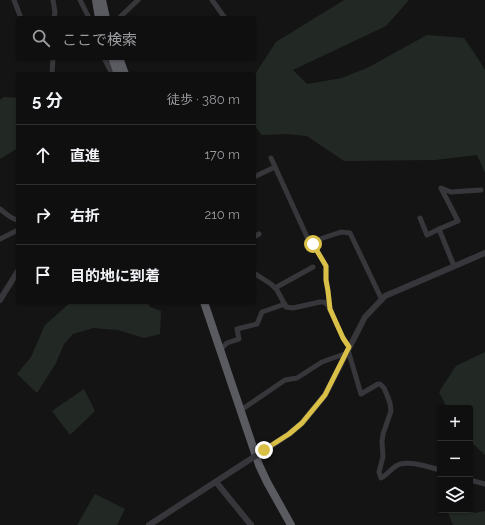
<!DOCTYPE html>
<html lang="ja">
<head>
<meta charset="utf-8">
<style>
  :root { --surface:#0f0f10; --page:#181819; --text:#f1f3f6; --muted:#9b9c9f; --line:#2f2f30 }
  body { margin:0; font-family:Raleway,"Noto Sans JP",sans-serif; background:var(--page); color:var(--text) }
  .controls { position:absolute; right:12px; bottom:12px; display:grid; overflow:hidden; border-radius:4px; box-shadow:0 1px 3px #0004 }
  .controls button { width:36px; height:36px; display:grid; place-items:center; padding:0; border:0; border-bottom:1px solid var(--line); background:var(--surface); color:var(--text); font:20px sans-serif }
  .stop { position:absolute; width:12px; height:12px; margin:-9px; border:3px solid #dac046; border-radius:50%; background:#fff }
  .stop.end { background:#dac046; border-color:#fff; box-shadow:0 1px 4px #0008 }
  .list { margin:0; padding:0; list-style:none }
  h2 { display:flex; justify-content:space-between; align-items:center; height:52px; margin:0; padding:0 16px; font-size:17px }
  h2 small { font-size:13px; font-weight:400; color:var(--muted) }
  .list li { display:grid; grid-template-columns:26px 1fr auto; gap:12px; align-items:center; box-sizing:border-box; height:60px; padding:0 16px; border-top:1px solid var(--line) }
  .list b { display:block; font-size:15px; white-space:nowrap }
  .list em { font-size:13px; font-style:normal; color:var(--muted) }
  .icon { flex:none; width:22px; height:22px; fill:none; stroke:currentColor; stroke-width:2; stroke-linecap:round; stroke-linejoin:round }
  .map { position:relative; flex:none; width:485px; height:525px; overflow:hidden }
  .search { position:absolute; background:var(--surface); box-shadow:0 1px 3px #0004; left:16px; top:16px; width:240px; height:44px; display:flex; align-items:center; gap:10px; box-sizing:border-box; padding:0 14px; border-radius:4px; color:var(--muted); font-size:15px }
  .panel { position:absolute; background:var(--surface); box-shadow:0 1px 3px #0004; left:16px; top:72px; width:240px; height:232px; border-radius:4px }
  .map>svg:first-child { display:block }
  .green { fill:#222924 }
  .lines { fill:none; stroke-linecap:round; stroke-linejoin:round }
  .minor { stroke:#37373b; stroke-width:5 }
  .tertiary { stroke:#37373b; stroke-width:6 }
  .trunk { stroke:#5a5a61; stroke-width:8 }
  .tertiary-bridge { stroke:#37373b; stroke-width:6 }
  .route { stroke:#dac046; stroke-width:5 }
</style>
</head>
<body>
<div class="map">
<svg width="485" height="525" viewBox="0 0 485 525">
  <rect width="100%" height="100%" fill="#141415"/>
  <!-- green -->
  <g class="green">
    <polygon points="344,0 409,0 386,26 293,70 307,84 342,78 369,67 427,35 464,38 477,57 485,70 485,173 477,155 435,160 344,161 307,136 286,134 262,135 254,125 254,76 276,42"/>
    <polygon points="4,97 18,98 18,148 0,159 0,100"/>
    <polygon points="71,302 147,302 150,307 161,311 160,334 144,338 118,330 93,328 73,334 64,344 56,363 37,393 17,374 31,357 45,325"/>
    <polygon points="485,352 485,455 470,441 470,408 447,408 439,392 456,366"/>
    <polygon points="84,389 95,411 70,435 52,411"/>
    <polygon points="95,494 125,509 117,525 77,525"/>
    <polygon points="447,510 468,510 475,513 485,511 485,525 453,525"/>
  </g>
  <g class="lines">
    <!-- minor -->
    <g class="minor">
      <polyline points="14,0 21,18"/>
      <polyline points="53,0 55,12 54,18"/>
      <polyline points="80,0 89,18"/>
      <polyline points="212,0 225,18"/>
      <polyline points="119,18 138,0"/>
      <polyline points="104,58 112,74"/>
      <polyline points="52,74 53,58"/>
      <polyline points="271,158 308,239 313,244 326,266 326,280 328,291 330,309"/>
      <polyline points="254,177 275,167"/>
      <path d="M 0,209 C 6,214 11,219 18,220"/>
      <polyline points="420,218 427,235 439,229"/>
      <polyline points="254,237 259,234"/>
      <polyline points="0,239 18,230"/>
      <polyline points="311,242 341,232 350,233 382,300"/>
      <polyline points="454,266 439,229 458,221 441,188 451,192 481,190"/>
      <polyline points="254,273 271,284 277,290 286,307 293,308 320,302 324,302 328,305 343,338 349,347"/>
      <polyline points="275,288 313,267"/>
      <polyline points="220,350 227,343 239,339 237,329 257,324 262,312 285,304"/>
      <path d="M 348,350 L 361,394 L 378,384 L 380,384 L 384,388 L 387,395 L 390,403 L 391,411 L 383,434 L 382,442 L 383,457 L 379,472 L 381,478 C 387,475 391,469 396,466 C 406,459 429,467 440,470"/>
      <polyline points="241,410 285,380 297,378 322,362 347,353"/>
      <polyline points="470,480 485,484"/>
    </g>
    <!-- tertiary -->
    <g class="tertiary">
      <polyline points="0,300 18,271"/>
      <polyline points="265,450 289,434 302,423 325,395 365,317 385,296 485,253"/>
      <polyline points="216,482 251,525"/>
      <polyline points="149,525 246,462"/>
    </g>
    <!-- trunk -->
    <g class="trunk">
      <polyline points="96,0 99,18"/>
      <polyline points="102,0 106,18"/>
      <polyline points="112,58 118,74"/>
      <polyline points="119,58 125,74"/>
      <polyline points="204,302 259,465 267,482 291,525"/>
    </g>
    <!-- tertiary-bridge -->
    <polyline class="tertiary-bridge" points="246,462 265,450"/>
  </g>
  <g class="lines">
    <!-- route -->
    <polyline class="route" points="264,450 289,434 302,423 325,395 349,347 343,338 330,309 328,291 326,280 326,266 313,244"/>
  </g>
</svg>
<div class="controls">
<button>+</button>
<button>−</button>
<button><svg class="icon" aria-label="layers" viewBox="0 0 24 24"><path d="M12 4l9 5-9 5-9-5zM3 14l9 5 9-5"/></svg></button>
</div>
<div class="stop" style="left:313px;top:244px"></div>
<div class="stop end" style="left:264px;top:450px"></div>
<div class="search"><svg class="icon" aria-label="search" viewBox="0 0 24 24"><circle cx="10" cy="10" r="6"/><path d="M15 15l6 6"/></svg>ここで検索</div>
<section class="panel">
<h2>5 分<small>徒歩 · 380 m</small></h2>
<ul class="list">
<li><svg class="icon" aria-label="ahead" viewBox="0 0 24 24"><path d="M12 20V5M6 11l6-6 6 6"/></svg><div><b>直進</b></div><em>170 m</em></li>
<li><svg class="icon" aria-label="right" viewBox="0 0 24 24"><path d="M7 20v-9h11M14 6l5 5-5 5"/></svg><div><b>右折</b></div><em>210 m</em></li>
<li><svg class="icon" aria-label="arrive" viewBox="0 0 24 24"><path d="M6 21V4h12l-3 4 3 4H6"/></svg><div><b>目的地に到着</b></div></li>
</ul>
</section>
</div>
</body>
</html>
